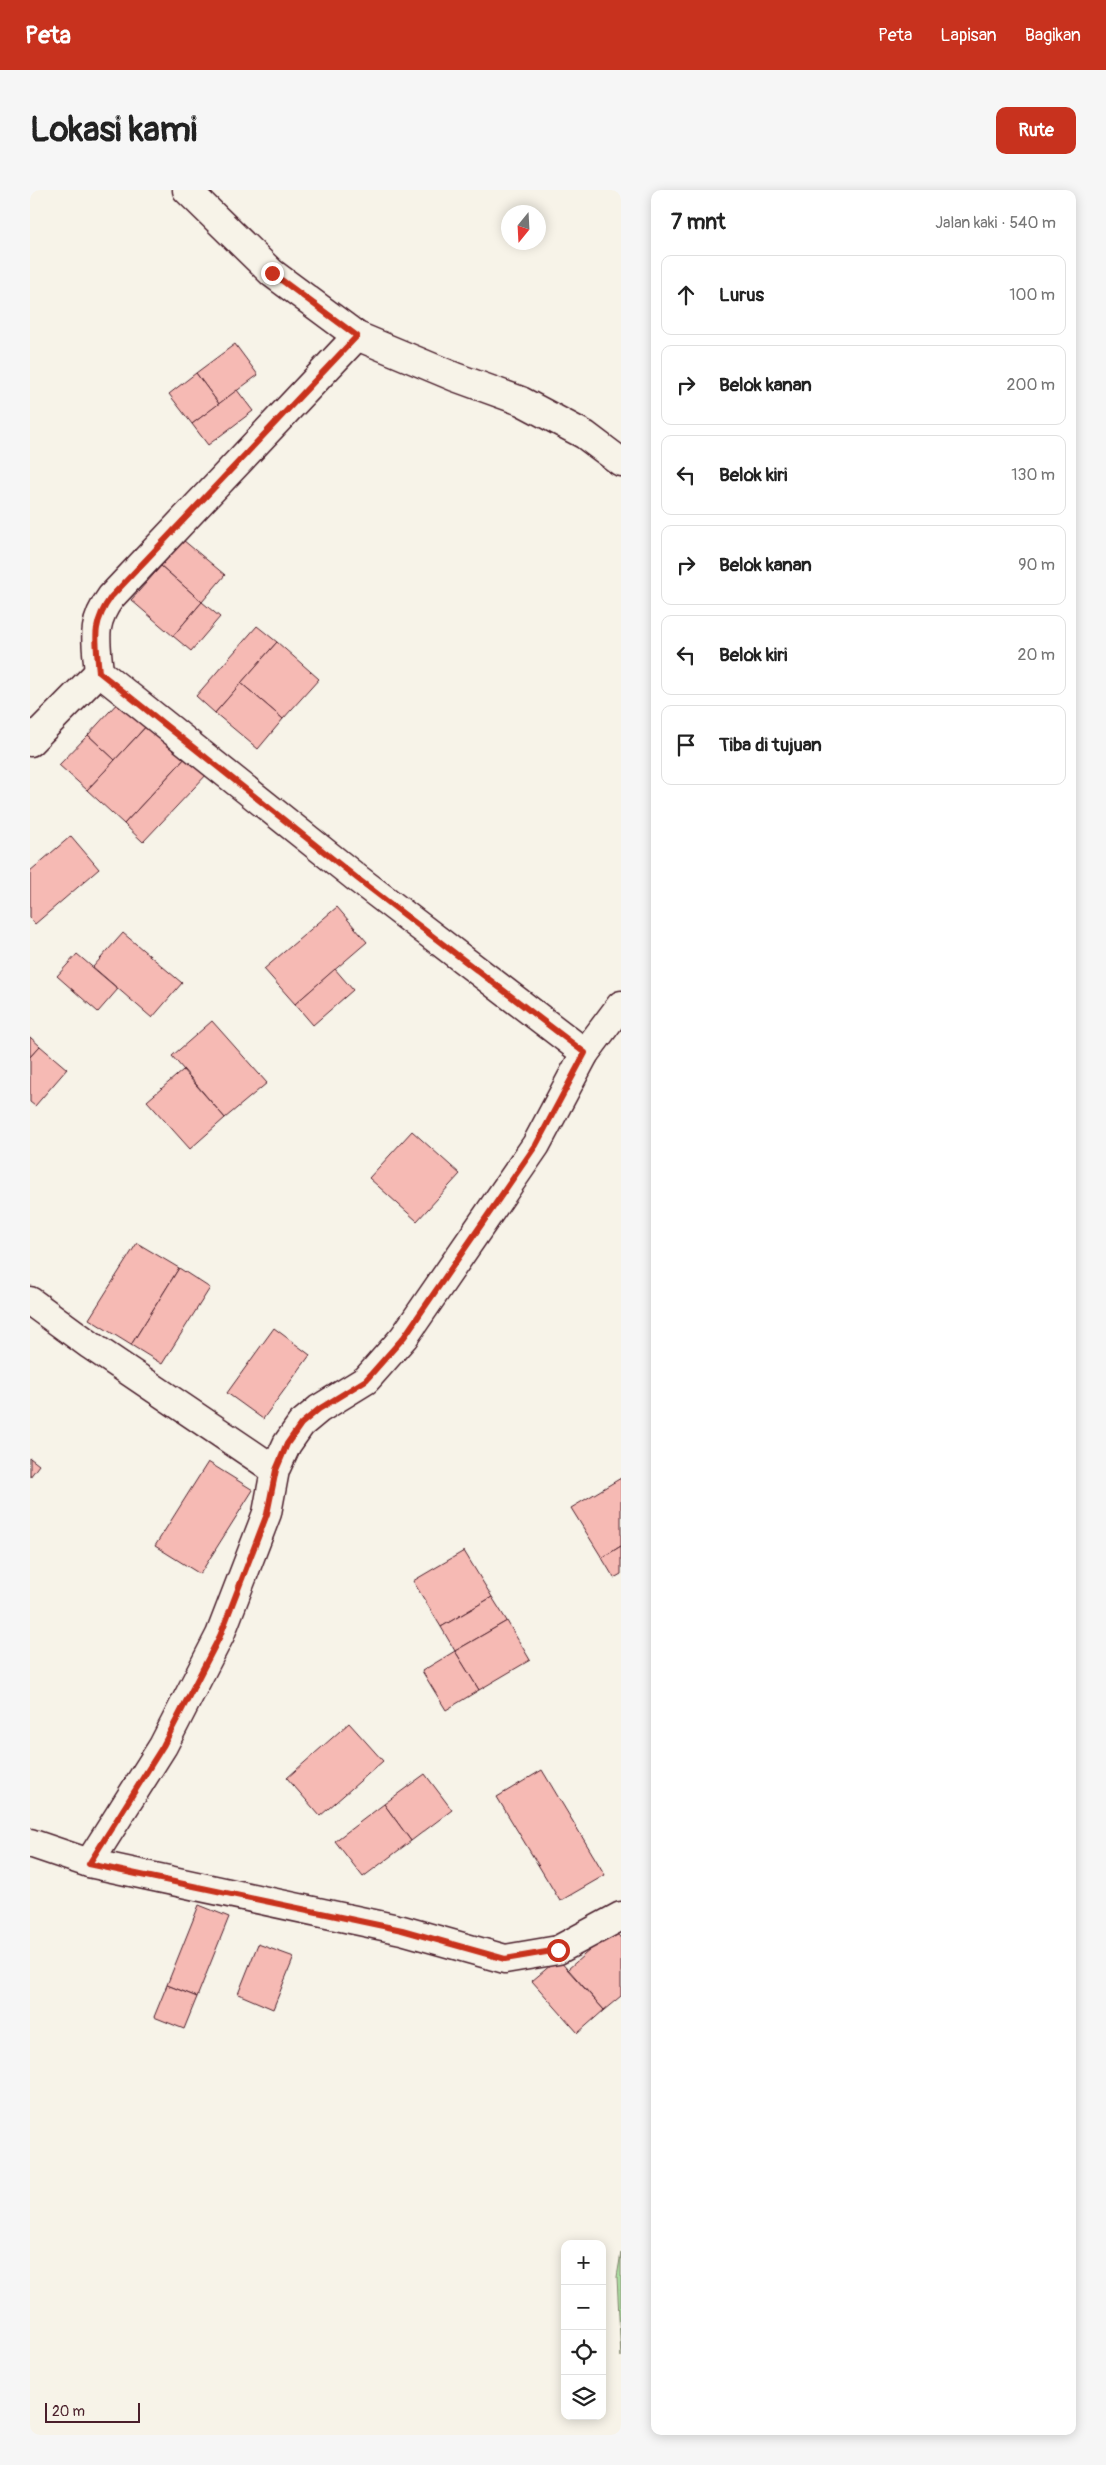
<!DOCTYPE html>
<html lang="id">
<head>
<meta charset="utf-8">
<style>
  :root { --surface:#fff; --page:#f6f6f6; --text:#222; --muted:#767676; --line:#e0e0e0; --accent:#c8321e }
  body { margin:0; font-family:Pangolin,sans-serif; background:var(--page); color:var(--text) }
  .controls { position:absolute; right:15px; bottom:15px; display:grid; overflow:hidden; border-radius:10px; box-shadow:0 2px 12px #0003 }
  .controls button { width:45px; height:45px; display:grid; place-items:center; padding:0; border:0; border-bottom:1px solid var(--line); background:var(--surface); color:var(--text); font:25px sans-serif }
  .compass { position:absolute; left:471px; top:15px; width:45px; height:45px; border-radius:50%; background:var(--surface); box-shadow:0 2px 12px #0003; rotate:198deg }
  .scale { position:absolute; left:15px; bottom:12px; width:95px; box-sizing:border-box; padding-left:5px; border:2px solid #4a1f2b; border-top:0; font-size:14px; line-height:18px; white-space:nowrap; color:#4a1f2b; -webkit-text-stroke:4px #f7f3e8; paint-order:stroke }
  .stop { position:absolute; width:15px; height:15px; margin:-11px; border:4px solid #c8321e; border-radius:50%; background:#fff }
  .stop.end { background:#c8321e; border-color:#fff; box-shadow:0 1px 5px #0008 }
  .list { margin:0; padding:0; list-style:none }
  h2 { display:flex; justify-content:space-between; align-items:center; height:65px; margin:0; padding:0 20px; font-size:21px }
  h2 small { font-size:16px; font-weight:400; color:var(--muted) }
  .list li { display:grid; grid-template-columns:32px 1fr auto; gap:15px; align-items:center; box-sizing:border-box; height:80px; margin:0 10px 10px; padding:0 10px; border:1px solid var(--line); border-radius:10px }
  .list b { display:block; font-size:19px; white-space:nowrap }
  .list em { font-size:16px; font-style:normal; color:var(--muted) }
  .icon { flex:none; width:28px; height:28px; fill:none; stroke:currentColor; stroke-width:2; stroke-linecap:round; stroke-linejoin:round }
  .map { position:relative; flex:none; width:591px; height:2245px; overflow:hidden; border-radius:10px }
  header { display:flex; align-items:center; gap:30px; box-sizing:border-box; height:70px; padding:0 25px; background:var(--accent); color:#fff }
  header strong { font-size:24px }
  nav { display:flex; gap:28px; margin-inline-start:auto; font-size:18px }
  .intro { display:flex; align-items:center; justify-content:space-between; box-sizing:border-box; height:120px; padding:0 30px }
  h1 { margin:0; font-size:35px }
  .button { padding:12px 22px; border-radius:10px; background:var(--accent); color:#fff; font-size:18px; font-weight:700 }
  main { display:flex; gap:30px; padding:0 30px }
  aside { flex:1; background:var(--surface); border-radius:10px; box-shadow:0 2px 12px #0003 }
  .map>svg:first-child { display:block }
  .green { fill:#ade2a4; stroke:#7c8068 }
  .building { fill:#f6bab4; stroke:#4a1f2b }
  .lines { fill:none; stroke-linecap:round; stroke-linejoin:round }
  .street-casing { stroke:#4a1f2b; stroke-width:31 }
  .street { stroke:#f7f3e8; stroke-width:28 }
  .route { stroke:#c8321e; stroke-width:6 }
</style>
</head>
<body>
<header>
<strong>Peta</strong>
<nav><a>Peta</a><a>Lapisan</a><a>Bagikan</a></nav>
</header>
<div class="intro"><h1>Lokasi kami</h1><a class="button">Rute</a></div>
<main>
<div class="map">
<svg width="591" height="2245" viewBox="0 0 591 2245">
  <rect width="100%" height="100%" fill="#f7f3e8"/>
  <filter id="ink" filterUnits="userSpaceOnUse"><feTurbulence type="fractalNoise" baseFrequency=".02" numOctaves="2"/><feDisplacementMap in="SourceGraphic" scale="10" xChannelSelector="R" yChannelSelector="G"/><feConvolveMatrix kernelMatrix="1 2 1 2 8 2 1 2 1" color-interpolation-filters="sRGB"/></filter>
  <g filter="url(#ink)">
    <!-- green -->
    <polygon class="green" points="591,2063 591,2167 587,2087"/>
    <!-- building -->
    <g class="building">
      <polygon points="205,154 228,185 189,214 166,183"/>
      <polygon points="166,183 189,214 162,234 139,204"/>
      <polygon points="207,200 223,221 178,255 162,234"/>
      <polygon points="153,350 195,385 172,412 131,376"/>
      <polygon points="131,376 172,412 143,446 101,410"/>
      <polygon points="172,412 190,427 161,461 143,446"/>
      <polygon points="227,436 247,452 185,523 166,506"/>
      <polygon points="247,452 289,489 253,529 211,493"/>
      <polygon points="211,493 253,529 228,559 185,523"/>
      <polygon points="90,510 118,534 85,570 58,545"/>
      <polygon points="122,530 159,564 94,634 57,600"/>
      <polygon points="58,545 85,570 57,600 29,575"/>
      <polygon points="159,564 179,582 113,652 94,634"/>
      <polygon points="41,646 69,679 5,734 0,728 0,681"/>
      <polygon points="307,717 337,752 265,814 234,779"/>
      <polygon points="93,743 152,793 122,828 63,777"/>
      <polygon points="47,764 88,799 68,822 27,786"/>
      <polygon points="305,779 323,800 283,835 265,814"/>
      <polygon points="182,831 237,893 195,928 142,866"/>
      <polygon points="0,847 10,856 0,867"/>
      <polygon points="10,856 37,879 5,916 0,912 0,867"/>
      <polygon points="153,880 195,928 160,959 117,911"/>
      <polygon points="382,941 430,984 387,1031 339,988"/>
      <polygon points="107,1053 149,1078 101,1155 59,1129"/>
      <polygon points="149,1078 180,1098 132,1174 101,1155"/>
      <polygon points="244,1138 280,1165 233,1229 197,1203"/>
      <polygon points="0,1268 9,1275 0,1287"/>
      <polygon points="178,1272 223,1300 170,1384 125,1356"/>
      <polygon points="591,1288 591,1356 572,1368 541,1318"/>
      <polygon points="591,1356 591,1384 584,1388 572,1368"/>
      <polygon points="434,1361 462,1407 411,1437 383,1391"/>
      <polygon points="462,1407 477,1431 425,1461 411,1437"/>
      <polygon points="477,1431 500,1470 449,1500 425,1461"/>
      <polygon points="425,1461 449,1500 416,1520 392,1481"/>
      <polygon points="319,1533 353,1571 290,1626 257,1588"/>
      <polygon points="512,1580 575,1685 530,1711 467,1607"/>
      <polygon points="395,1584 422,1620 381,1651 354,1614"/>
      <polygon points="354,1614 381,1651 333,1687 305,1651"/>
      <polygon points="169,1715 199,1727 167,1807 137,1795"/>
      <polygon points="584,1739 591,1747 591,1806 574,1820 538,1779"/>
      <polygon points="228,1754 264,1767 243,1819 208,1804"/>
      <polygon points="528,1769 574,1820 548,1843 502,1791"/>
      <polygon points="137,1795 167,1807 154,1839 124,1827"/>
    </g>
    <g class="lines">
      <defs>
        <g id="street">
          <polyline points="157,0 242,83 327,146 425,187 491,211 555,245 591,272"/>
          <path d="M 327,146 L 81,407 C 61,434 66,450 69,482 L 328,689 L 555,863"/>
          <polyline points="0,552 69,482"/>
          <polyline points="0,1111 60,1155 245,1280"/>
          <polyline points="0,1653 59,1673 372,1740 475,1769 528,1760 591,1726"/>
          <polyline points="59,1673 133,1556 190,1445 237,1323 245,1280 257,1254 271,1234 289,1219 336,1190 374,1147 506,955 555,863 591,815"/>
        </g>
      </defs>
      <!-- street casing -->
      <use href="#street" class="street-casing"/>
      <!-- street -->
      <use href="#street" class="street"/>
    </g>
  </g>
  <g class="lines" filter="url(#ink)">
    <!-- route -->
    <path class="route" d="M 242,83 L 327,146 L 81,407 C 61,435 66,450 69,482 L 328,689 L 555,863 L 506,955 L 374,1147 L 336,1190 L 289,1219 L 271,1234 L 257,1254 L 246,1280 L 237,1324 L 190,1446 L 133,1556 L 59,1674 L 372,1740 L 475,1769 L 528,1760"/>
  </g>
</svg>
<div class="controls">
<button>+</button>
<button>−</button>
<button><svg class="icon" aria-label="locate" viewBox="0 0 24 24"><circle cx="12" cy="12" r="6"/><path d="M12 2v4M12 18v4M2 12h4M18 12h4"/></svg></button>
<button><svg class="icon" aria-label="layers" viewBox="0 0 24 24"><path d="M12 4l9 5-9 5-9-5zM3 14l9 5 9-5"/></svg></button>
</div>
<svg class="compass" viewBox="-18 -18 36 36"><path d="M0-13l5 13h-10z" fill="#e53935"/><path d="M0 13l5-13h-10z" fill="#767676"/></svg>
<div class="scale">20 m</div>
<div class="stop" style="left:528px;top:1760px"></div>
<div class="stop end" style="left:242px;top:83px"></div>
</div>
<aside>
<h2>7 mnt<small>Jalan kaki · 540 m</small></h2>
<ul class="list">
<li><svg class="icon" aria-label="ahead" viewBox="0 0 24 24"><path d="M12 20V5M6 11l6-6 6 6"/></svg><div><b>Lurus</b></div><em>100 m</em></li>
<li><svg class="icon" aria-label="right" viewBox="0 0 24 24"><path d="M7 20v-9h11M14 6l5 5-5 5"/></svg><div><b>Belok kanan</b></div><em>200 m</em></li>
<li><svg class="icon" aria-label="left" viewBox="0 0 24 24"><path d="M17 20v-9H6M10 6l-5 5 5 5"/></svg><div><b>Belok kiri</b></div><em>130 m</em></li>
<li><svg class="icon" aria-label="right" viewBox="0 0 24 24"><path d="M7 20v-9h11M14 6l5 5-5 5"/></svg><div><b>Belok kanan</b></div><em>90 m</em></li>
<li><svg class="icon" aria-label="left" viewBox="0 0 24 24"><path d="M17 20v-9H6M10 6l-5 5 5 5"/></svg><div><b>Belok kiri</b></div><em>20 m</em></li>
<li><svg class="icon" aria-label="arrive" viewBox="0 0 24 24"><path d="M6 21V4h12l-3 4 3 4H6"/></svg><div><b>Tiba di tujuan</b></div></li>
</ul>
</aside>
</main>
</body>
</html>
